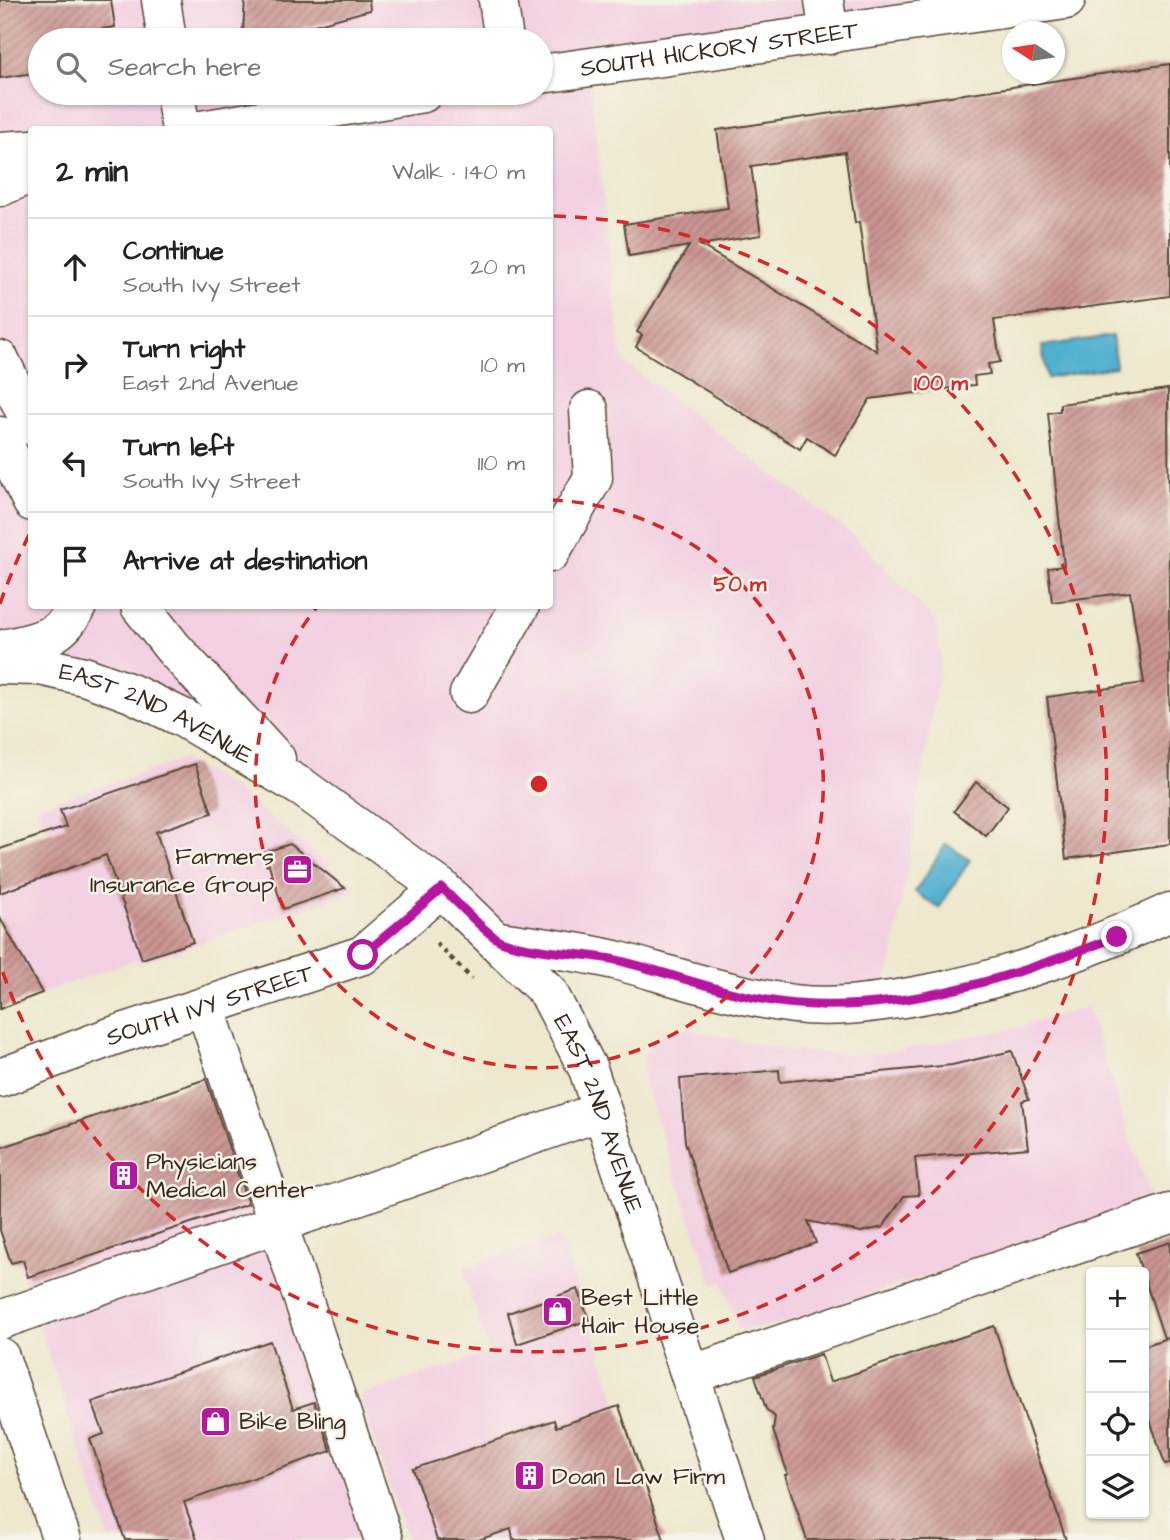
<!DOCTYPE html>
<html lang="en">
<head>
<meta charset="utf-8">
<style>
  :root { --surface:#fff; --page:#f2f2f2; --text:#222; --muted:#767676; --line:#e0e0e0 }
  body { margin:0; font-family:"Architects Daughter",sans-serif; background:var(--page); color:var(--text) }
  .controls { position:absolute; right:21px; bottom:21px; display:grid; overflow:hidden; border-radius:7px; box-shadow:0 2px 5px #0004 }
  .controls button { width:63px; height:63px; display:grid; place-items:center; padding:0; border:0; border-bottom:2px solid var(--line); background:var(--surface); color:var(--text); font:35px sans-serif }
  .compass { position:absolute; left:1002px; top:21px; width:63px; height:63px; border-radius:50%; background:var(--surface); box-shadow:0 2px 5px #0004; rotate:282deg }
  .stop { position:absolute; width:21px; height:21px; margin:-16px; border:5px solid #b5179e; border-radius:50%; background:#fff }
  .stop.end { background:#b5179e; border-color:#fff; box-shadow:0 2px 7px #0008 }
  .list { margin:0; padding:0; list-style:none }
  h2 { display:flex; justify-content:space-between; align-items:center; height:91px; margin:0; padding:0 28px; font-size:30px }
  h2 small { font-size:23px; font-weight:400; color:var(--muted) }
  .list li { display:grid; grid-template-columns:46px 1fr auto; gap:21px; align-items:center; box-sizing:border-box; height:98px; padding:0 28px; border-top:2px solid var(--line) }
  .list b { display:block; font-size:26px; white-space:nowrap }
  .list p { margin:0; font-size:23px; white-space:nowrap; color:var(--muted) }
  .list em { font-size:23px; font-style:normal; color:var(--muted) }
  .icon { flex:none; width:38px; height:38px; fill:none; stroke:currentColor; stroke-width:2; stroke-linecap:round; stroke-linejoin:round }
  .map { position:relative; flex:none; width:1170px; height:1540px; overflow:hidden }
  .search { position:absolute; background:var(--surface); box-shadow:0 2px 5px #0004; left:28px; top:28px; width:525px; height:77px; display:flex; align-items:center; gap:18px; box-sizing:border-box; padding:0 24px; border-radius:38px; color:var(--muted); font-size:26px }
  .panel { position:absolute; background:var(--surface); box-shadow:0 2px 5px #0004; left:28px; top:126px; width:525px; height:483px; border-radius:7px }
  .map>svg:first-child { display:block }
  .built { fill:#f2cfe1; fill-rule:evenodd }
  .water { fill:#51b0cf; stroke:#466d76; stroke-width:2 }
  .building { fill:url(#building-hatch); fill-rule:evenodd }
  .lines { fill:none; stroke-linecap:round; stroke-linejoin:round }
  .minor-casing { stroke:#564638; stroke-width:41 }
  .major-casing { stroke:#564638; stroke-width:41 }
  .path { stroke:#564638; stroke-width:4.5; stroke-dasharray:5 5; stroke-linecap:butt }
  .minor { stroke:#fff; stroke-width:38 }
  .major { stroke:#fff; stroke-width:38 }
  .route { stroke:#b5179e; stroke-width:9 }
  .ring { fill:none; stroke:#d62828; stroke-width:3.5; stroke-dasharray:12 9 }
  .labels { text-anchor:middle; stroke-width:5; stroke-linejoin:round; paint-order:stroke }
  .street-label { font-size:24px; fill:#3b2a1e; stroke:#f7f3e8 }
  .poi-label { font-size:24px; fill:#3b2a1e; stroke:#f7f3e8; text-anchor:start }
  .centre { fill:#d62828; stroke:#f7f3e8; stroke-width:3.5 }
  .ring-label { font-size:21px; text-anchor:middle; font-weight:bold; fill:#d62828; stroke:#f7f3e8; stroke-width:5; stroke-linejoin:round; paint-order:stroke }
</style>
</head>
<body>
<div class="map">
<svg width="1170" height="1540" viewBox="0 0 1170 1540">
  <defs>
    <pattern id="building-hatch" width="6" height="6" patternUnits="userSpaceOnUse" patternTransform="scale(1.75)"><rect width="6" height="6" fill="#ca9592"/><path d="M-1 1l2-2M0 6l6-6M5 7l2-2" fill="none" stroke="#a57a77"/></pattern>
  </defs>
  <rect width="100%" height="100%" fill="#f7f3e8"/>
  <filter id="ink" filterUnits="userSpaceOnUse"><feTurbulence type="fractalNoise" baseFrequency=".0143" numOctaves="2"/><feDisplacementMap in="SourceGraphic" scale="14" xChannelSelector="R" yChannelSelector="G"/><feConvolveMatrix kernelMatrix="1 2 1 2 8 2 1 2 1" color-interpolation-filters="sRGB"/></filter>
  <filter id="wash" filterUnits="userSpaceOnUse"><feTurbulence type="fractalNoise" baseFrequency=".00686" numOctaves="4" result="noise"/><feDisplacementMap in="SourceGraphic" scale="28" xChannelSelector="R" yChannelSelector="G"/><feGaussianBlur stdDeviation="1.57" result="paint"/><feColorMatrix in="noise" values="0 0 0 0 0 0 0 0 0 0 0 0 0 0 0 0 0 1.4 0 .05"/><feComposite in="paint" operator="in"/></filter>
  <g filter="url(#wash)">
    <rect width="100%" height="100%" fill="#ede8ce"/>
    <!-- built -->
    <g class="built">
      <path d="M 0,0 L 1066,0 L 588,68 L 621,351 L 626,364 L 853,535 L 936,621 L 941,661 L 892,961 L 881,1002 L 499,941 L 183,718 L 0,665 ZM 40,40 L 541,40 L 541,93 L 40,93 ZM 32,130 L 550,130 L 550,606 L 32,606 Z"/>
      <polygon points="182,760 234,788 354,887 345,894 139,964 135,959 0,1009 0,893 70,868 36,807"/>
      <polygon points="1087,1007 1151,1201 777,1325 739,1330 723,1282 713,1284 643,1081 645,1053 665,1032 684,1028 790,1051 849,1055 886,1053 1015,1028"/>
      <polygon points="214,1077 368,1540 109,1540 18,1262 11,1263 0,1230 0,1148"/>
      <polygon points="560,1237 665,1540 407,1540 359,1396 488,1353 463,1268"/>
    </g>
    <!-- water -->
    <g class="water">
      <polygon points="1112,336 1116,367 1047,378 1042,346"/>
      <polygon points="946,844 970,860 939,908 915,892"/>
    </g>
    <g id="blocks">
      <!-- building -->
      <g class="building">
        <polygon points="0,0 111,0 115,27 75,33 76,40 40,40 40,72 0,78"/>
        <polygon points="245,0 369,0 370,10 270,37 243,31"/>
        <path d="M 1170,64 L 1170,296 L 994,320 L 1000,362 L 988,364 L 990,374 L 974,376 L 975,385 L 870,399 L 835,455 L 807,437 L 800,449 L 636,347 L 642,335 L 637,332 L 689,246 L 629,256 L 624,224 L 728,208 L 717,130 ZM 845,152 L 855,223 L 859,222 L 877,351 L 700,245 L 761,235 L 751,166 Z"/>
        <polygon points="1168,389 1170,844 1066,859 1047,697 1144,683 1130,592 1052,602 1048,568 1064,566 1048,413 1060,411 1060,404"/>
        <polygon points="195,764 212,813 156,832 193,942 142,959 106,855 0,893 0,849 66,827 60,810"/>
        <polygon points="976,782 1008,807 986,836 954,811"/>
        <polygon points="290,844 345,888 283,909 265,852"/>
        <polygon points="0,918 42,993 0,1009"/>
        <polygon points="1012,1051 1029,1099 1022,1101 1028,1148 915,1158 919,1195 904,1196 883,1227 861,1232 808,1221 816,1243 728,1273 685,1142 680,1079 779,1070 780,1082 952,1065"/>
        <polygon points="206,1079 248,1204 28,1277 23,1260 11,1263 0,1230 0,1148"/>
        <polygon points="1170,1242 1170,1337 1164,1338 1136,1253"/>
        <polygon points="578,1289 589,1320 517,1344 508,1313"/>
        <polygon points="994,1326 1066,1540 807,1540 785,1475 788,1474 773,1430 775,1417 766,1409 755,1376 821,1354 830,1382"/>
        <polygon points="1170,1337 1170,1463 1165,1464 1144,1402 1144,1346"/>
        <polygon points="270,1341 293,1409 314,1402 331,1451 184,1502 197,1540 125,1540 90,1439 104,1434 92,1402"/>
        <polygon points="619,1406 664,1540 513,1540 511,1529 478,1540 437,1540 413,1469 554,1420 556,1427"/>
      </g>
    </g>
  </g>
  <g filter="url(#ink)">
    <use href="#blocks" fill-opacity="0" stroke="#564638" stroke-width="2"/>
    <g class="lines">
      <defs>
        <g id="minor">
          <polyline points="161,0 167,40"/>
          <polyline points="498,0 504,40"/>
          <polyline points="824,0 829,35"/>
          <path id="s1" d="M 541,74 L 1066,0"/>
          <polyline points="175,93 181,130"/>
          <polyline points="201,130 423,93"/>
          <polyline points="0,151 32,149"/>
          <polyline points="550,553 593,478 589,410"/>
          <polyline points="469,694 520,606"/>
          <path d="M 499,941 C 539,947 580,951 619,961 C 677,977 734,996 794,1004 C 832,1009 872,1003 910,997 C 1001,982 1086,951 1170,912"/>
          <polyline points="205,1007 384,1540"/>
          <path id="s2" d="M 0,1078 L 113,1036 L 363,955 L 441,888"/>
          <polyline points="0,1320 602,1111"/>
          <polyline points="690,1375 1170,1213"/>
        </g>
        <g id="major">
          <polyline points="0,187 32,173"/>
          <polyline points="0,360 32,426"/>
          <polyline points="0,436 32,502"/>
          <polyline points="140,606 173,648 276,759"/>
          <path d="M 0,650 C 35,641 60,641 77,606"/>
          <path id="s3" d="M 0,665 L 40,666 L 84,676 L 131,693 L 183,718 L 303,788 L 441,888 L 548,992 L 588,1069 L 745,1540"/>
          <polyline points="0,1357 62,1540"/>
        </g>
      </defs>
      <!-- minor casing -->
      <use href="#minor" class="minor-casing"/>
      <!-- major casing -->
      <use href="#major" class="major-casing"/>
      <!-- path -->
      <polyline class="path" points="436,943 472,979"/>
      <!-- minor -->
      <use href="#minor" class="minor"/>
      <!-- major -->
      <use href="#major" class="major"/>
    </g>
  </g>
  <g class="lines" filter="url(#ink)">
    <!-- route -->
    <path class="route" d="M 363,955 L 442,888 C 454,899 488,936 501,941 C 530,952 583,953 616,960 C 676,974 735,999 797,1004 C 907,1013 1015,975 1117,937"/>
  </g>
  <!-- distance rings -->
  <g class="ring">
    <path d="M551 500A284 284 0 1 1 317 607"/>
    <path d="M0 604A568 568 0 0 1 31 531M554 216A568 568 0 1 1 0 964"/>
  </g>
  <!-- icons -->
  <defs>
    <symbol id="office-square" viewBox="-11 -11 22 22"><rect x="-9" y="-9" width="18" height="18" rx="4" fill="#b5179e" stroke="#f7f3e8"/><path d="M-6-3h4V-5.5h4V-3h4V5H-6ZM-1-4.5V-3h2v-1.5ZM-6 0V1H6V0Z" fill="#fff"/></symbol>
    <symbol id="building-square" viewBox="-11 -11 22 22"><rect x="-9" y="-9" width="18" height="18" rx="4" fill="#b5179e" stroke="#f7f3e8"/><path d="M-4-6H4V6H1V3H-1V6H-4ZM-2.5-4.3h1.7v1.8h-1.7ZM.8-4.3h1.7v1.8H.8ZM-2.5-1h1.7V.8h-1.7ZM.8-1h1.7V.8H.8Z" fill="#fff"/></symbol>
    <symbol id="shop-square" viewBox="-11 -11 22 22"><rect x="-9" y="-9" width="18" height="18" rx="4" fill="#b5179e" stroke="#f7f3e8"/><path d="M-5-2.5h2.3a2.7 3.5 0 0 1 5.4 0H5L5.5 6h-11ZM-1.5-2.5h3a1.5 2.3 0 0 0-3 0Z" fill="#fff"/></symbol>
  </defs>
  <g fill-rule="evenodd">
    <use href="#office-square" x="280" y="852" width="35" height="35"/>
    <use href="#building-square" x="106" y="1158" width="35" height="35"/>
    <use href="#shop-square" x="540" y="1294" width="35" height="35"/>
    <use href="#shop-square" x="198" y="1404" width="35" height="35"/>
    <use href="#building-square" x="512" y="1458" width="35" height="35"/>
  </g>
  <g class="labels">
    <!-- street labels -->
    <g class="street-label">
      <text dy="8" stroke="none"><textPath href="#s1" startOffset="180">SOUTH HICKORY STREET</textPath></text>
      <text dy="8" stroke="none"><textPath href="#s3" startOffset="166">EAST 2ND AVENUE</textPath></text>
      <text dy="8" stroke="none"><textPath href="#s2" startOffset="222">SOUTH IVY STREET</textPath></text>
      <text dy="8" stroke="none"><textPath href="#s3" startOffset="784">EAST 2ND AVENUE</textPath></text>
    </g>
    <!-- poi labels -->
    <g class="poi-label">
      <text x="274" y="864" text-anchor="end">Farmers<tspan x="274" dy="28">Insurance Group</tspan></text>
      <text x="146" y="1169">Physicians<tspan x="146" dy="28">Medical Center</tspan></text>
      <text x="581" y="1305">Best Little<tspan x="581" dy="28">Hair House</tspan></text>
      <text x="239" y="1429">Bike Bling</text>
      <text x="552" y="1484">Doan Law Firm</text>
    </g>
  </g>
  <circle cx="539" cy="784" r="10" class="centre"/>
  <g class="ring-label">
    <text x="941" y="390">100 m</text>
    <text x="740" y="591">50 m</text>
  </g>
</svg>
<div class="controls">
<button>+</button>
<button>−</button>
<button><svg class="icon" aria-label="locate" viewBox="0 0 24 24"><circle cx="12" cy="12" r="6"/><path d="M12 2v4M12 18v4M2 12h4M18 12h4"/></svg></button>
<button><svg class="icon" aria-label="layers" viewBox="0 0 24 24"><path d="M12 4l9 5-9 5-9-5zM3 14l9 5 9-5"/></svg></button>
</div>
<svg class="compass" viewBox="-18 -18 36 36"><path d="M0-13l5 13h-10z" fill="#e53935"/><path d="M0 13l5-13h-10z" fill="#767676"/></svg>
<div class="stop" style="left:363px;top:955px"></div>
<div class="stop end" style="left:1117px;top:937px"></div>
<div class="search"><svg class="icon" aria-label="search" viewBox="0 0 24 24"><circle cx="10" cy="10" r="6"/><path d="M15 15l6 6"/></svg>Search here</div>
<section class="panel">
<h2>2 min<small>Walk · 140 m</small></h2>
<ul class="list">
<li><svg class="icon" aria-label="ahead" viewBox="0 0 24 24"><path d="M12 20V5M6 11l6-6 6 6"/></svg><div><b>Continue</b><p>South Ivy Street</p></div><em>20 m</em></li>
<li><svg class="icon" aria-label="right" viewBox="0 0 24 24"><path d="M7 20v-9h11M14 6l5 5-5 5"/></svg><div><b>Turn right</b><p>East 2nd Avenue</p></div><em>10 m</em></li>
<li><svg class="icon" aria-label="left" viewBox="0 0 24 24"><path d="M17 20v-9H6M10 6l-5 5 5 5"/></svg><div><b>Turn left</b><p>South Ivy Street</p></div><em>110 m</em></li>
<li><svg class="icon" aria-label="arrive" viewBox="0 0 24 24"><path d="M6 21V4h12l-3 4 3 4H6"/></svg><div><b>Arrive at destination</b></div></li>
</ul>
</section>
</div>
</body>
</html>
